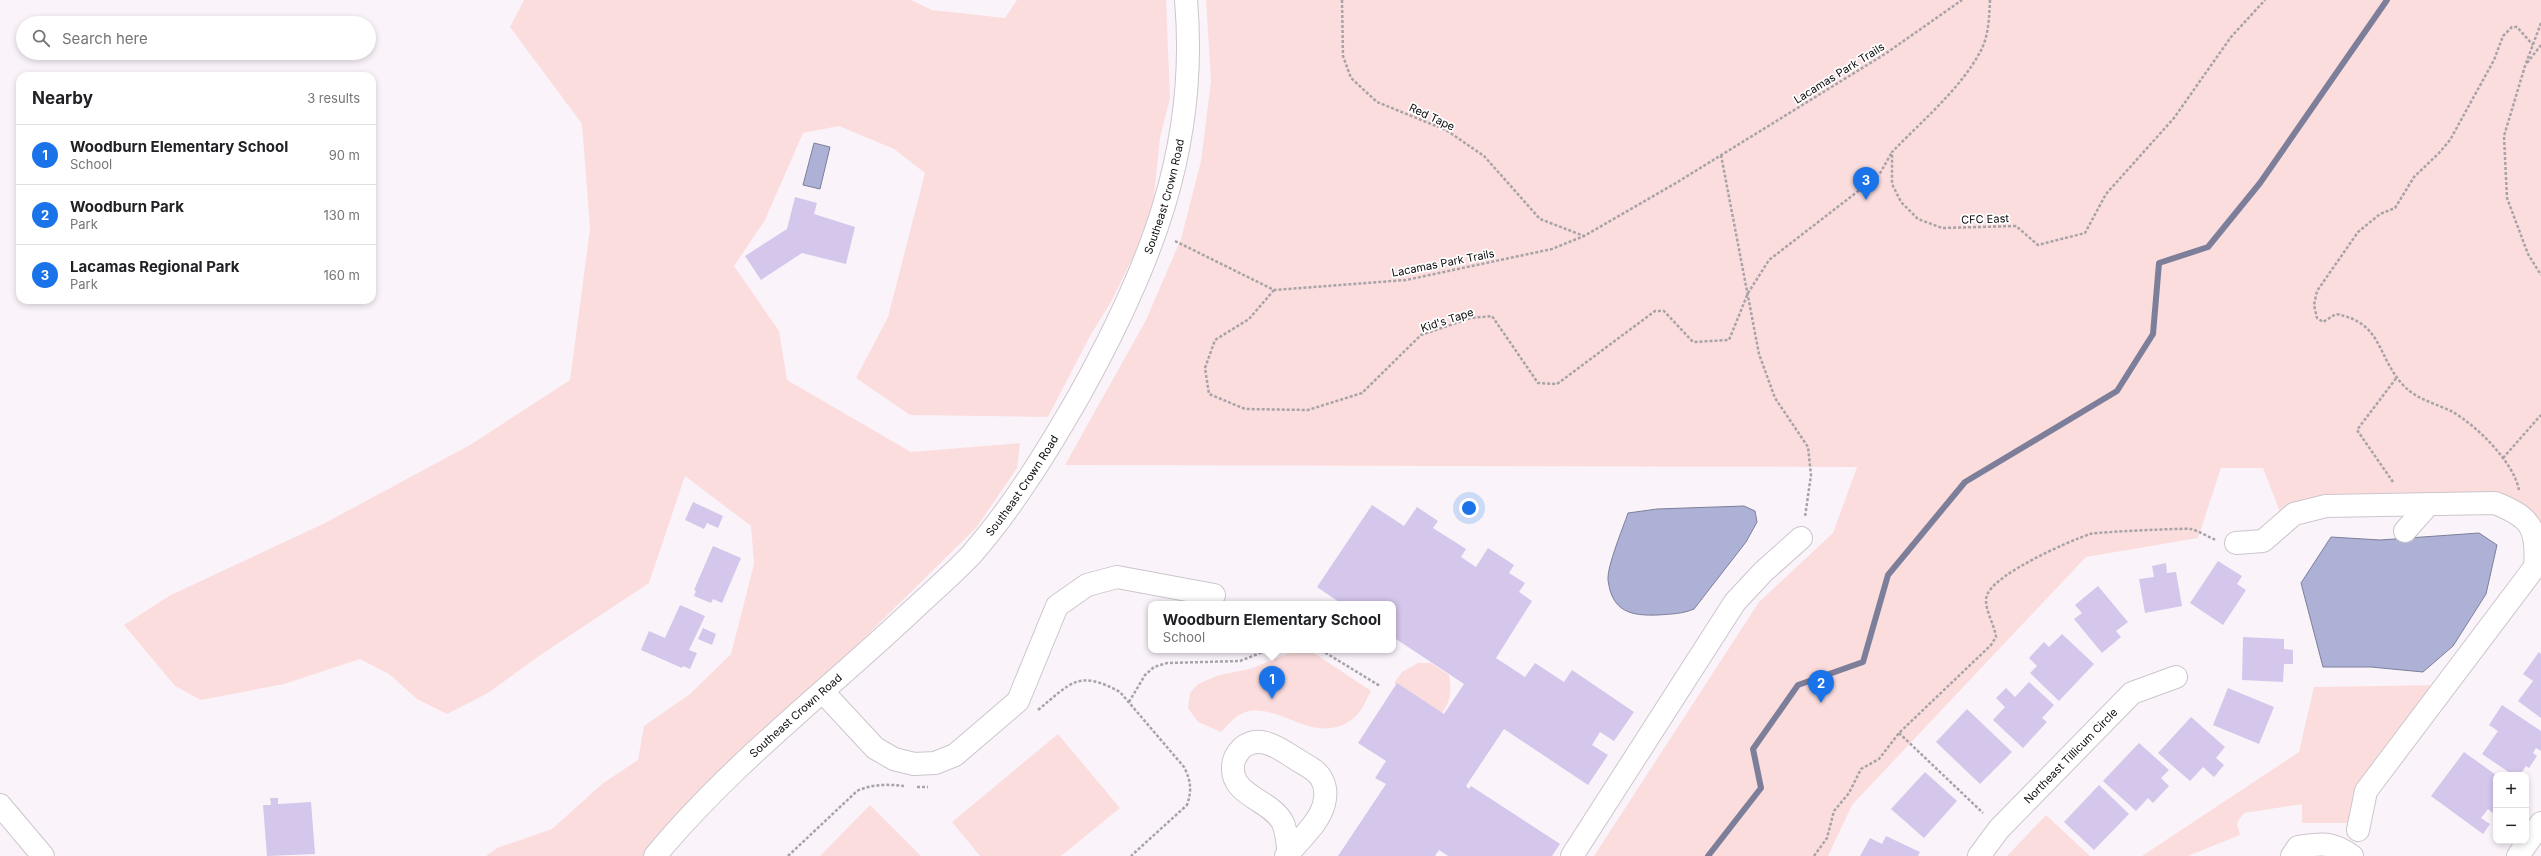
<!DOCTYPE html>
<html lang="en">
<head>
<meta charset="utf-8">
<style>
  :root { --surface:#fff; --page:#f2f2f2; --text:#202124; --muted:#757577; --line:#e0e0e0; --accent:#1a73e8 }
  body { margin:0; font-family:Inter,sans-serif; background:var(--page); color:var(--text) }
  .controls { position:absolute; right:12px; bottom:12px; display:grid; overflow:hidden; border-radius:8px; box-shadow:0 2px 6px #0003 }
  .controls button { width:36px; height:36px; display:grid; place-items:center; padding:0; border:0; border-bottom:1px solid var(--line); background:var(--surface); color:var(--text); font:20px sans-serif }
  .you { position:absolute; left:1469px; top:508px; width:14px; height:14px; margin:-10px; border:3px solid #fff; border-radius:50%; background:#1a73e8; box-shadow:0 0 0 6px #1a73e833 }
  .badge { display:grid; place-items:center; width:26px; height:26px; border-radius:50%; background:var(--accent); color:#fff; font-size:13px; font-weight:700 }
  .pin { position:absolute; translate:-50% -33px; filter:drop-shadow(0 1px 2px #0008) }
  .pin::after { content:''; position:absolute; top:21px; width:14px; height:12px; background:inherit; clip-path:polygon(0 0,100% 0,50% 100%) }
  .popup { position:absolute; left:1148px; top:601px; width:248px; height:52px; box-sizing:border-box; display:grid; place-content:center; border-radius:8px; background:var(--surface); filter:drop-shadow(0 1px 3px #0005); font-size:13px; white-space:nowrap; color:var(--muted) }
  .popup b { font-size:15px; color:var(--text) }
  .popup::after { content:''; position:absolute; left:50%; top:100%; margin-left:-8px; border:8px solid transparent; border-top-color:var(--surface) }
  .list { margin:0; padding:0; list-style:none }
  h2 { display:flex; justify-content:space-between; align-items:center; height:52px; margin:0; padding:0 16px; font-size:17px }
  h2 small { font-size:13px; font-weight:400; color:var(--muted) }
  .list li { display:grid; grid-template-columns:26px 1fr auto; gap:12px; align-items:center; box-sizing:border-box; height:60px; padding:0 16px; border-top:1px solid var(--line) }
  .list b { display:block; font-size:15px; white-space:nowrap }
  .list p { margin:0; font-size:13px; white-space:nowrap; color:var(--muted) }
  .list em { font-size:13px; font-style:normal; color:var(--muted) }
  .icon { flex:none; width:22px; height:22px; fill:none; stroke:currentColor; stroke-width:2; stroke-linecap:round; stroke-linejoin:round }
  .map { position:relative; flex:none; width:2541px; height:856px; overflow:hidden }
  .search { position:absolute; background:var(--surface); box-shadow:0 2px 6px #0003; left:16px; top:16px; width:360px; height:44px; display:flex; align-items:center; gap:10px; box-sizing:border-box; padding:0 14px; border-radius:22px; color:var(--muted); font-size:15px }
  .panel { position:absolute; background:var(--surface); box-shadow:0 2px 6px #0003; left:16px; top:72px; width:360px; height:232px; border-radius:12px }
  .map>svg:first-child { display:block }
  .green { fill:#fcddde }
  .water { fill:#adb1d6; stroke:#7d7f9a }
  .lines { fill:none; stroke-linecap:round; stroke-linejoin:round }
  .stream { stroke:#7d7f9a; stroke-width:6 }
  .building { fill:#d5c6eb }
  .minor-casing { stroke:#ccc6cc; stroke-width:24 }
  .path { stroke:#a7a3a7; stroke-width:2.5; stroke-dasharray:3 2; stroke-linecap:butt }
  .minor { stroke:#fff; stroke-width:22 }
  .labels { text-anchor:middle; stroke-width:3.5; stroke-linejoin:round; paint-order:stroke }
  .street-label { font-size:11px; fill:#0d0b0d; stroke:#fff }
</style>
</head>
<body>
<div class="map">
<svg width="2541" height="856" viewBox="0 0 2541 856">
  <rect width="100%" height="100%" fill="#faf4fa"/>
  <!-- green -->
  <g class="green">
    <polygon points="524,0 911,0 932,10 1005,18 1017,0 1166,0 1170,98 1160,138 1153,205 1135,253 1111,302 1090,336 1048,417 910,415 856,378 888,317 925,173 894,149 839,126 803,133 765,220 734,266 779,331 787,380 911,452 1020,443 1017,468 976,528 642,856 486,856 497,848 552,829 602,784 638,760 644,726 690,694 731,654 754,564 751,526 685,476 649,583 539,656 488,693 447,714 417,699 389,674 360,659 284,684 201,700 175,686 124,625 169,596 325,523 470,445 570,380 590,229 582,124 510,27"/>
    <polygon points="1206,0 2541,0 2541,540 2511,501 2280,512 2263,468 2221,468 2198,538 2086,557 1852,805 1828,856 1594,856 1759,602 1833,533 1857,467 1065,465 1146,320 1181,239 1201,161 1211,81"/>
    <path d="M 1296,650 L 1314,653 L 1371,691 C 1367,698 1363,709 1357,715 C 1315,755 1273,691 1236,717 C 1231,721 1226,727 1221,732 L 1198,722 L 1188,708 L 1190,693 L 1198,684 L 1219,675 L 1250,669 Z"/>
    <path d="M 1418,663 L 1431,663 L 1449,675 C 1452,691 1451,700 1442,713 L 1394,683 L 1402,672 Z"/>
    <polygon points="2441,685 2372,766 2347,823 2302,823 2302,804 2244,813 2237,823 2240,835 2188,856 2142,856 2299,752 2314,687"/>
    <polygon points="1058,734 1120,808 1061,856 980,856 952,822"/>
    <polygon points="870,805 921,856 820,856"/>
    <polygon points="2046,815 2090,856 2007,856"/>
  </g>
  <!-- water -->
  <g class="water">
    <polygon points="814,143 830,147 820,189 803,185"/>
    <path d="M 1744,506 L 1755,511 L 1757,522 L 1746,542 L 1694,609 C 1682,614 1671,614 1658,615 C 1631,616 1612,612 1608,580 C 1607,566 1623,528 1628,513 L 1657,509 Z"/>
    <polygon points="2479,533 2497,545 2486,594 2453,646 2423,672 2371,667 2323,667 2301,583 2331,537 2380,540"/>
  </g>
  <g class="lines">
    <!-- stream -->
    <polyline class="stream" points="1708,856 1761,788 1753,749 1798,685 1863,662 1888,575 1965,482 2117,391 2153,334 2159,263 2208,247 2260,183 2387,0"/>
  </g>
  <!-- building -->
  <g class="building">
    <polygon points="795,197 817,203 814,214 855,227 846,264 802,253 761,280 745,256 787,229"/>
    <polygon points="693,502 723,516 718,528 707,523 704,529 685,520"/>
    <polygon points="1372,505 1404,526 1417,507 1438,521 1433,528 1466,549 1461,557 1476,567 1488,548 1514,565 1509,573 1525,583 1519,592 1532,601 1496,658 1525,677 1535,663 1564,682 1572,670 1634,712 1614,741 1600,732 1592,745 1608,755 1588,785 1504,729 1466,786 1469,789 1471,786 1560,844 1552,856 1448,856 1439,850 1435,856 1338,856 1386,784 1375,778 1386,761 1358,743 1397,683 1444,714 1464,684 1393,637 1393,604 1342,604 1317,587"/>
    <polygon points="713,546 741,558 722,603 713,599 711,603 694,596 696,591 694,590"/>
    <polygon points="2218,561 2242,576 2237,584 2246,590 2223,625 2190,603"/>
    <polygon points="2166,563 2167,573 2176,572 2182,606 2145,613 2139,579 2154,577 2152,566"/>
    <polygon points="2098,586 2128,622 2116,631 2121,637 2102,653 2074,619 2082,613 2075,605"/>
    <polygon points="680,605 705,616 689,650 697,653 690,669 683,666 682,668 641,650 649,631 665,638"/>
    <polygon points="703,628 716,634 712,645 698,639"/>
    <polygon points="2062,634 2094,664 2059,701 2030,673 2037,666 2029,658 2044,642 2049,647"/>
    <polygon points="2243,637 2284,639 2284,649 2293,650 2293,664 2284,664 2283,682 2242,680"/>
    <polygon points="2539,652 2541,654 2541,718 2518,701 2533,681 2523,674"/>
    <polygon points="2029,682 2054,705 2042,718 2047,722 2023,748 1993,720 2005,707 1996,698 2006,688 2015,697"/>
    <polygon points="2228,688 2274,707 2259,744 2213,725"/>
    <polygon points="2502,705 2541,731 2541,751 2536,748 2533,753 2537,756 2529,768 2526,766 2520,775 2513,775 2482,754 2498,731 2489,725"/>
    <polygon points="1967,709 2012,752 1980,784 1936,742"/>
    <polygon points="2191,717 2225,747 2216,758 2224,765 2214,777 2203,767 2190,781 2158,753"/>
    <polygon points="2139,743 2169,770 2161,778 2169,786 2153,803 2148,798 2136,811 2103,781"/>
    <polygon points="2464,752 2496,775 2496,812 2494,814 2488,809 2481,818 2490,824 2483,834 2431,796"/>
    <polygon points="1925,772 1957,801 1924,838 1891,809"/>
    <polygon points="2099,785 2129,814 2094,850 2064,822"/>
    <polygon points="270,798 278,798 278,804 311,802 315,854 267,856 263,805 271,805"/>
    <polygon points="1886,836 1920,852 1918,856 1860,856 1870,838 1882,844"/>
  </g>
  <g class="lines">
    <defs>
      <g id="minor">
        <polyline points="2405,531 2429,504"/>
        <path d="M 2236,543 L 2263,541 L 2294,514 L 2326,506 L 2495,503 C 2530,517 2538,527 2535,567 L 2366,791 L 2358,830"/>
        <polyline points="823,692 875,748 894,759 914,764 935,763 955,755 1018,701 1057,606 1087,585 1117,577 1214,595"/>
        <polyline points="0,805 43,856"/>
        <path id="s1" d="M 655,856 C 731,764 827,691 914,609 C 932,592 953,574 971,555 C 1013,507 1048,450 1080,394 C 1150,268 1199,147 1186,0"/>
        <path d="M 1286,856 L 1289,853 C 1301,838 1319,823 1324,804 C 1326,796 1326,787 1322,780 C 1318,770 1305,765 1296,759 C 1280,749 1260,733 1242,748 C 1237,753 1233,760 1233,767 C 1231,796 1272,800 1283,823 C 1287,832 1287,844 1289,853"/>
        <polyline points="1572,856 1735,602 1763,572 1801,538"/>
        <path id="s2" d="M 1979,856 L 1999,829 L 2132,693 L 2176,677"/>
        <path d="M 2292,856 L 2298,847 C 2322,843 2332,842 2352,856"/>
        <polyline points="2518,856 2541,823"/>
      </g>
    </defs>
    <!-- minor casing -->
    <use href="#minor" class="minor-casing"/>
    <!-- path -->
    <g class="path">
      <polyline points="1342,0 1343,56 1351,78 1377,102 1446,130 1484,156 1540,219 1584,236"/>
      <path d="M 1990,0 C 1989,18 1989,37 1979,54 C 1959,90 1921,122 1892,152 L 1892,184 L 1901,202 L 1918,219 L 1942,228 L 2016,226 L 2038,245 L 2085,233 L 2106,194 L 2174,118 L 2231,37 L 2265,0"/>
      <polyline points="2541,23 2525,66 2504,136 2507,198 2528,254 2541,275"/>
      <polyline points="2527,63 2541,45"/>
      <polyline points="1721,155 1759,354 1775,398 1808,447 1811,475 1805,517"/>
      <polyline points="1175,241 1274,290 1406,280 1552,249 1584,236 1676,183 1885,54 1962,0"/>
      <polyline points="1274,290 1249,319 1215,340 1205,368 1209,394 1245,409 1308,410 1362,393 1421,335 1471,318 1492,316 1538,383 1557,384 1655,311 1664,311 1693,342 1729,340 1748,293 1769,260 1879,175 1892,152"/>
      <polyline points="2503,458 2541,415"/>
      <polyline points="2393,482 2357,430 2397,377"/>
      <path d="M 2519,490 C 2514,462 2475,424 2451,411 C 2434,403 2416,399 2403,385 C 2376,355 2383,323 2336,314 L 2323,322 L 2317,318 L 2314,305 L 2317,291 L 2358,232 L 2380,214 L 2395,208 L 2414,177 L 2439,153 L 2450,140 L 2494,60 L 2503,36 L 2512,27 L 2517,27 L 2533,45"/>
      <polyline points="1321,650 1380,686"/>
      <polyline points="1129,702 1145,675 1154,667 1167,663 1240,661 1268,650"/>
      <path d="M 1038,710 C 1071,683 1078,669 1120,692 L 1184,767 C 1191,781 1192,790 1187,805 L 1131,856"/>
      <polyline points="1899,733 1983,813"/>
      <polyline points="917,787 928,787"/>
      <path d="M 788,856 L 857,791 C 872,784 887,784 904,786"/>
      <path d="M 1814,856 L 1827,838 L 1834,811 L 1849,793 L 1861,769 L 1879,759 L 1899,733 L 1991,645 L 1996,637 C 1995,625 1981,604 1988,593 C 1999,572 2067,542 2090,534 C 2097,532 2184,528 2191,529 C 2199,531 2208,537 2216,540"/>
    </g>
    <!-- minor -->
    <use href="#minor" class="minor"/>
  </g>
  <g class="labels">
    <!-- street labels -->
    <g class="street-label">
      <text transform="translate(1839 73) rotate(-32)" y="4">Lacamas Park Trails</text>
      <text transform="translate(1432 117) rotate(25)" y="4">Red Tape</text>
      <text dy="4" stroke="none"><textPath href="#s1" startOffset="847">Southeast Crown Road</textPath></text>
      <text transform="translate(1985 219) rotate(-2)" y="4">CFC East</text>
      <text transform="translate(1443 263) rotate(-11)" y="4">Lacamas Park Trails</text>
      <text transform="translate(1447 320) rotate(-18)" y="4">Kid's Tape</text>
      <text dy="4" stroke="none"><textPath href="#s1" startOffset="523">Southeast Crown Road</textPath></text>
      <text dy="4" stroke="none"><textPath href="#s1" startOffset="199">Southeast Crown Road</textPath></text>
      <text dy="4" stroke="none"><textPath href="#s2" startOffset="136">Northeast Tillicum Circle</textPath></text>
    </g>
  </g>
</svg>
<div class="controls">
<button>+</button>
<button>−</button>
</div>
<div class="you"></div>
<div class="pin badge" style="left:1272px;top:699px">1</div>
<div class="popup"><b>Woodburn Elementary School</b>School</div>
<div class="pin badge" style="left:1821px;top:703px">2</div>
<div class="pin badge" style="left:1866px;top:200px">3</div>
<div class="search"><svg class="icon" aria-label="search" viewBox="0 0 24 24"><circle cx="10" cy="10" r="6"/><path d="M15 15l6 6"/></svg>Search here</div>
<section class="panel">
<h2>Nearby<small>3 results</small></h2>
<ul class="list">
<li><span class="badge">1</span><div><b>Woodburn Elementary School</b><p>School</p></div><em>90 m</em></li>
<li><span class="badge">2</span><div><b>Woodburn Park</b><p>Park</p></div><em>130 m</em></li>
<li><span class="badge">3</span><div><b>Lacamas Regional Park</b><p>Park</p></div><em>160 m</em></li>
</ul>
</section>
</div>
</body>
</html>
